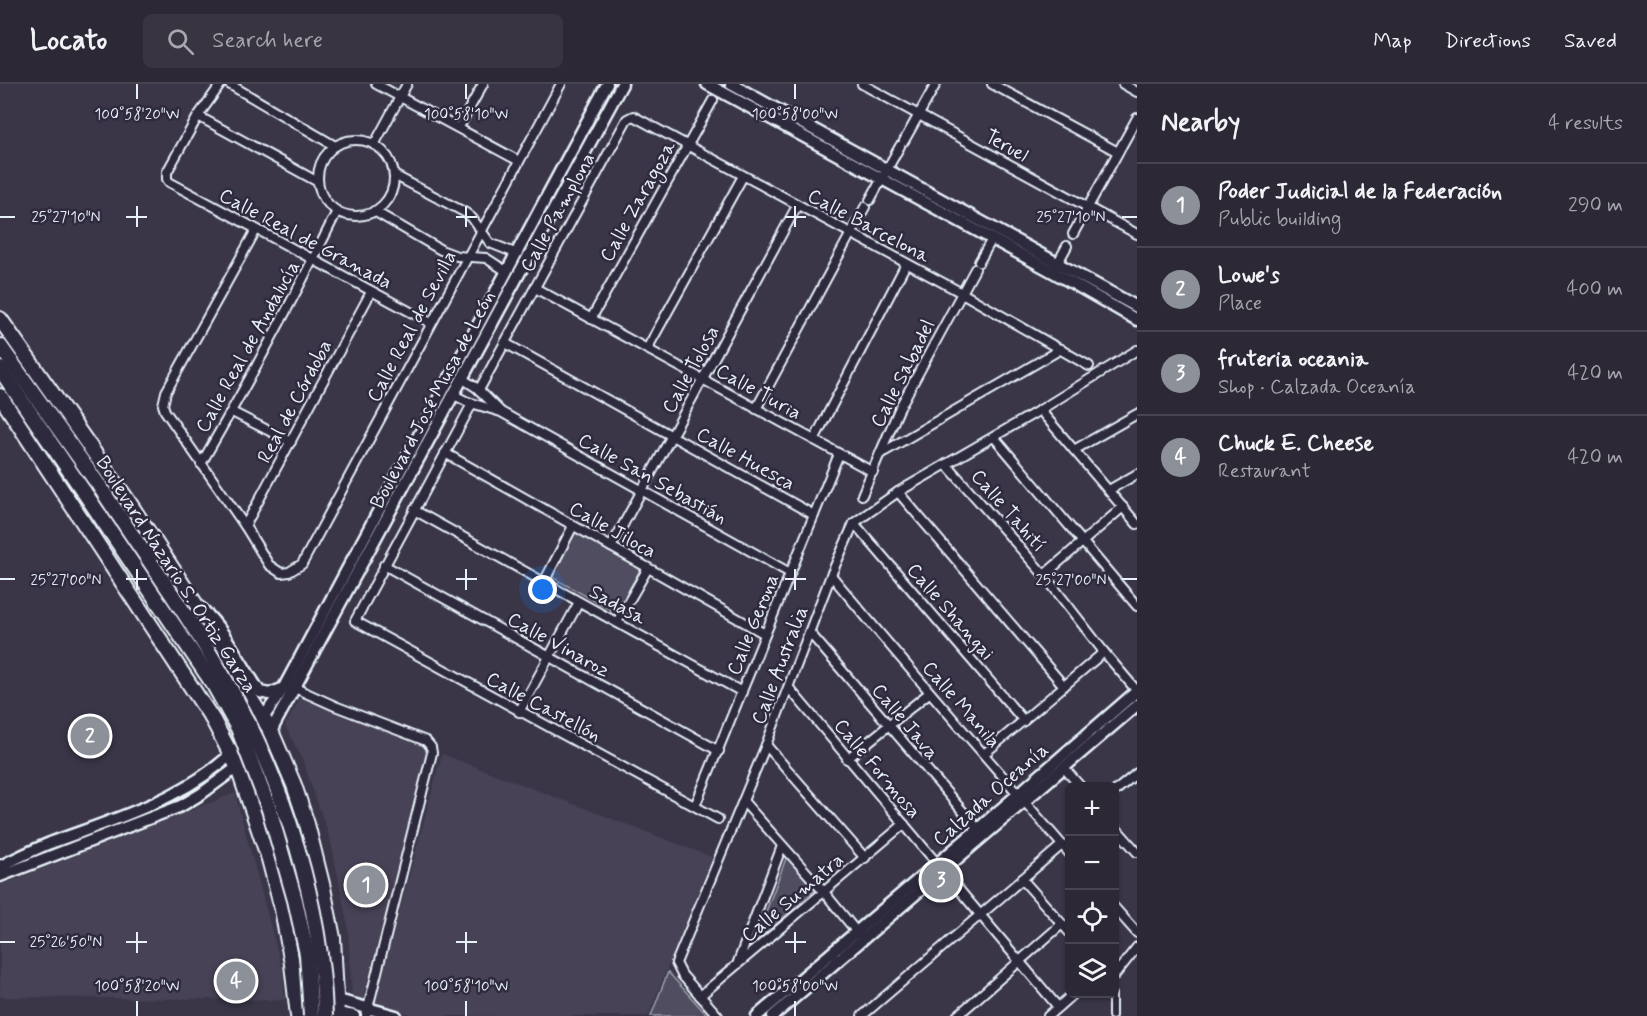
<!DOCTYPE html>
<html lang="en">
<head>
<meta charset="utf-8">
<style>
  :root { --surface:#2c2836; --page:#383442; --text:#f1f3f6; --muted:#a6a6ad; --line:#484451; --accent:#8c9099 }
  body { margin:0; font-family:Mynerve,sans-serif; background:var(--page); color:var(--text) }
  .controls { position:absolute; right:18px; bottom:18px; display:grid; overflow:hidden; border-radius:9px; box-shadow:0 2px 4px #0004 }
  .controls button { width:54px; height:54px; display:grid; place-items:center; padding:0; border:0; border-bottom:2px solid var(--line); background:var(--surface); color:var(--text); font:30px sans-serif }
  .you { position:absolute; left:543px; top:506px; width:21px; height:21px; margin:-15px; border:4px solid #fff; border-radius:50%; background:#1a73e8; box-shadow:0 0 0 9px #1a73e833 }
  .badge { display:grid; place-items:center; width:39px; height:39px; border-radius:50%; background:var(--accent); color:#fff; font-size:20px; font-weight:700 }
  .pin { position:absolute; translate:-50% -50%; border:3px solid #fff; box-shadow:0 2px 6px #0006 }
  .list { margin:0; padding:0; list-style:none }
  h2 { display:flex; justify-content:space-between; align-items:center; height:78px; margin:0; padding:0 24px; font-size:26px }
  h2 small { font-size:20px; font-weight:400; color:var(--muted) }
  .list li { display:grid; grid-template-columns:39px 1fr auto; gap:18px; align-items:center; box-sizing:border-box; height:84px; padding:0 24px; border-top:2px solid var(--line) }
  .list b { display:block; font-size:22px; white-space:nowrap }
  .list p { margin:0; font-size:20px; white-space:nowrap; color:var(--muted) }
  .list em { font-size:20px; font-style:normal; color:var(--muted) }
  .icon { flex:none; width:33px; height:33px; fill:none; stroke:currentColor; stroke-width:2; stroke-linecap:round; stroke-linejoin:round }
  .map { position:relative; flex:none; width:1137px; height:932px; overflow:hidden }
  header { display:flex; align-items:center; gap:36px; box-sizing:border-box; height:84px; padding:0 30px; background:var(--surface); border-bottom:2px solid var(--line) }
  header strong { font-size:28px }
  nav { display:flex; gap:33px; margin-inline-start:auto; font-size:21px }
  .search { width:420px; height:54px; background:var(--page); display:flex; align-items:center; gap:15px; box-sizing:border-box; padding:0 21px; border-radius:9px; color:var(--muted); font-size:22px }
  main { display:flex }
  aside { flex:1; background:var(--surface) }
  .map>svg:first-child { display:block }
  .built { fill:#464354 }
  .green { fill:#504e5f; stroke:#9ca0ac; stroke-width:1.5 }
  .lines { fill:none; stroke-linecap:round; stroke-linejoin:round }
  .pedestrian-casing { stroke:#e8f1f8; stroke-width:10 }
  .minor-casing { stroke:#e8f1f8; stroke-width:12 }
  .tertiary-casing { stroke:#e8f1f8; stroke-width:15 }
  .secondary-casing { stroke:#e8f1f8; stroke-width:15 }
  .trunk-casing { stroke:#e8f1f8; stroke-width:18 }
  .pedestrian { stroke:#2f2a3d; stroke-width:6 }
  .minor { stroke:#2f2a3d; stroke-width:8 }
  .tertiary { stroke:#2f2a3d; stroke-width:10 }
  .secondary { stroke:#2f2a3d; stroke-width:10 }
  .trunk { stroke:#2f2a3d; stroke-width:14 }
  .trunk-bridge-casing { stroke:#e8f1f8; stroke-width:18; stroke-linecap:butt }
  .trunk-bridge { stroke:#2f2a3d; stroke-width:14 }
  .ticks { fill:none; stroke:#e8f1f8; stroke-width:2 }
  .labels { text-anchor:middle; stroke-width:5; stroke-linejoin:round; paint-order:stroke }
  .street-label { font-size:20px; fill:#e8f1f8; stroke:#2f2a3d }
  .ticks-label { font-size:15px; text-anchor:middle; fill:#e8f1f8; stroke:#2f2a3d; stroke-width:5; stroke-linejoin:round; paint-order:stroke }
</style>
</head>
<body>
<header>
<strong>Locato</strong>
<div class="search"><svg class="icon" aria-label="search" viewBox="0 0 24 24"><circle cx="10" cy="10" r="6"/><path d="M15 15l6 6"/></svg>Search here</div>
<nav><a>Map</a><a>Directions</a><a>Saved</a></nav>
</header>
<main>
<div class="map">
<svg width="1137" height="932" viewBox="0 0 1137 932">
  <rect width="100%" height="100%" fill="#3a3648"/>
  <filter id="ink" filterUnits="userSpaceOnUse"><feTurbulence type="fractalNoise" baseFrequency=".0167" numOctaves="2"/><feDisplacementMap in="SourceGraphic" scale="12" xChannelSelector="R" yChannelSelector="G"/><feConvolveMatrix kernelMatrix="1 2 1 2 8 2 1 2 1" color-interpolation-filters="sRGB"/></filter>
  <g filter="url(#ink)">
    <!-- built -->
    <g class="built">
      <polygon points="301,613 428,664 363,916 352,915 348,843 331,758 302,674 285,642"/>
      <polygon points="442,670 712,773 648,932 420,932 374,922"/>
      <polygon points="235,709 283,888 285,916 0,913 0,801"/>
    </g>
    <!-- green -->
    <g class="green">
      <polygon points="575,448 641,484 616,529 550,492"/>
      <polygon points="787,772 815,806 754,859"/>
      <polygon points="668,888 708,932 651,932"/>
    </g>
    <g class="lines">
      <defs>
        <polyline id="pedestrian" points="1112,932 1112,910"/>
        <g id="minor">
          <polyline points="221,0 198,32 167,88 167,95 169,98 431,239"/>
          <polyline points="229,0 335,62"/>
          <polyline points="376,0 519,77"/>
          <polyline points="862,0 1137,150"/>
          <polyline points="992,0 1118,68"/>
          <polyline points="1123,0 1137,8"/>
          <polyline points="198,32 318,98"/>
          <polyline points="459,43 483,0"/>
          <circle cx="356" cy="94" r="38"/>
          <polyline points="904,57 936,0"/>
          <polyline points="374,61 407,0"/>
          <polyline points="394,91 466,129 472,134 490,159 515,169"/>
          <polyline points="870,116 900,62"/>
          <polyline points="374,127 441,166 457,172 486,174 506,187"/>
          <polyline points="256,146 166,308 163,321 165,327 245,442 269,481 281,489 289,488 302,480 561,0"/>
          <polyline points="1073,150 1137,34"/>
          <polyline points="979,178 992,155"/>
          <polyline points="1056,182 1067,162"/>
          <polyline points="535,204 873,388"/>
          <polyline points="591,235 713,16"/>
          <polyline points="505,259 814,431"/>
          <polyline points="647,265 743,92"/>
          <polyline points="463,295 477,304 500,327"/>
          <polyline points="479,306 627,35 633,32 962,209 1089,282"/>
          <polyline points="454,311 468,318 501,328 790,489"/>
          <polyline points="472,320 355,537 718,735"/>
          <polyline points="756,325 865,123"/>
          <polyline points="1040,326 1137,440"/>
          <polyline points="232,328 291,358"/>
          <polyline points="994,353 1137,522"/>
          <polyline points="814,356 906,180"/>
          <polyline points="1074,366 1137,330"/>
          <polyline points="445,369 765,550"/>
          <polyline points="880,370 1061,265"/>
          <path d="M 201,380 C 249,297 295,213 337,127"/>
          <polyline points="946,380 1044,491 1104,568 1137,607"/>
          <polyline points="1109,406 1137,390"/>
          <polyline points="898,408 1064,602"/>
          <polyline points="862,411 900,323 975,185"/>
          <polyline points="414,426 742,608"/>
          <polyline points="854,439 1024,637"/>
          <polyline points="245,442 371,208"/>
          <polyline points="611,463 797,122"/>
          <polyline points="384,481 719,667"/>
          <path d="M 831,491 C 909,586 990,677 1070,770"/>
          <polyline points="1044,491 1123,423"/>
          <polyline points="544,498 573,442"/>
          <polyline points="617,538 648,484"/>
          <polyline points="810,549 978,745"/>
          <polyline points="295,604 335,622 426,657 431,663 432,669 366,932"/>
          <polyline points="789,604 1058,923"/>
          <polyline points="519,628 579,518"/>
          <polyline points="766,661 865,774"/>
          <polyline points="984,670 1104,568"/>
          <polyline points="847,675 929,609"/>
          <polyline points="1064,684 1080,702"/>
          <polyline points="1114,708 1137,689"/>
          <polyline points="743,717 824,808 860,852"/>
          <polyline points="695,722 839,370"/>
          <polyline points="1114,742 1137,768"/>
          <polyline points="1022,795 1070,849"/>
          <polyline points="1114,823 1137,849"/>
          <polyline points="738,878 782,762"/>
          <polyline points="1114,892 1137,863"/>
          <polyline points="700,912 904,740"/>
          <polyline points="718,932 682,891 676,879 766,661 831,491 854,439 898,408 1040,326 1137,266"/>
          <polyline points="862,932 1062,761"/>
          <polyline points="957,932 1062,840"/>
          <polyline points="1048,932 1073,910"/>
        </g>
        <g id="tertiary">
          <polyline points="707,0 1053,188 1137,236"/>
          <polyline points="731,0 1137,223"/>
          <polyline points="338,916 396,932"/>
          <polyline points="337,929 354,932"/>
          <polyline points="757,932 978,745 1137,607"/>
          <polyline points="773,932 1137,621"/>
        </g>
        <g id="secondary">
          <path d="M 202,525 C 227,549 240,579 260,608 L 269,610 L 282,605"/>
          <polyline points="259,640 283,605 607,0"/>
          <polyline points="255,665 271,647 622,0"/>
          <path d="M 0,782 C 17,774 33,766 50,759 C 120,733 196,712 247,654"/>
          <polyline points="0,792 181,722 201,710 243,679"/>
        </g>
        <g id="trunk">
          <polyline points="0,235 128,417 196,521 231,584 271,647 294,701 307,740 323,804 333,854 337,932"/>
          <polyline points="0,262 100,403"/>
          <polyline points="0,285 84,408"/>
          <polyline points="0,312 213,636 238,684 269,775 282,825 292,880 298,932"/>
        </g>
      </defs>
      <!-- pedestrian casing -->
      <use href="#pedestrian" class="pedestrian-casing"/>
      <!-- minor casing -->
      <use href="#minor" class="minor-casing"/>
      <!-- tertiary casing -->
      <use href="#tertiary" class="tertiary-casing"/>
      <!-- secondary casing -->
      <use href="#secondary" class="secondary-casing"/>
      <!-- trunk casing -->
      <use href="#trunk" class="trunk-casing"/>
      <!-- pedestrian -->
      <use href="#pedestrian" class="pedestrian"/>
      <!-- minor -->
      <use href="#minor" class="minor"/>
      <!-- tertiary -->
      <use href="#tertiary" class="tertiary"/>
      <!-- secondary -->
      <use href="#secondary" class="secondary"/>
      <!-- trunk -->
      <use href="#trunk" class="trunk"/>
      <defs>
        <g id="trunk-bridge">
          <path d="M 100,403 C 144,470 192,536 231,606 C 285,702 322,822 325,932"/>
          <polyline points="84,408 214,601 238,644 269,725 295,816 307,870 311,932"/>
        </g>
      </defs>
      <!-- trunk-bridge casing -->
      <use href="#trunk-bridge" class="trunk-bridge-casing"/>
      <!-- trunk-bridge -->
      <use href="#trunk-bridge" class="trunk-bridge"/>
    </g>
  </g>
  <!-- ticks -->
  <path class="ticks" d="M 137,0 L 137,15M 466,0 L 466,15M 795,0 L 795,15M 137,122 L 137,143M 466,122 L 466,143M 795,122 L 795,143M 0,133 L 15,133M 126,133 L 147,133M 456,133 L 477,133M 785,133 L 806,133M 1122,133 L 1137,133M 137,485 L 137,506M 466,485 L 466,506M 795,485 L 795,506M 0,495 L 15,495M 126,495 L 147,495M 456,495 L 477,495M 785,495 L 806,495M 1122,495 L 1137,495M 137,848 L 137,869M 466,848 L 466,869M 795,848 L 795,869M 0,858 L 15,858M 126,858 L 147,858M 456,858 L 477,858M 785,858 L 806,858M 137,917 L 137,932M 466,917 L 466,932M 795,917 L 795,932"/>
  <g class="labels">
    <!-- street labels -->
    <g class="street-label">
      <text transform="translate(1007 61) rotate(29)" y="7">Teruel</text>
      <text transform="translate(637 117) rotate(-61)" y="7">Calle Zaragoza</text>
      <text transform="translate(557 128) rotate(-61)" y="7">Calle Pamplona</text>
      <text transform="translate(869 141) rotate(28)" y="7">Calle Barcelona</text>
      <text transform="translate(306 154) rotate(28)" y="7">Calle Real de Granada</text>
      <text transform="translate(411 242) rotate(-62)" y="7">Calle Real de Sevilla</text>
      <text transform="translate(247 262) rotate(-61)" y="7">Calle Real de Andalucía</text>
      <text transform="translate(690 285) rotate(-61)" y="7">Calle Tolosa</text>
      <text transform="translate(902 289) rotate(-63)" y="7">Calle Sabadel</text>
      <text transform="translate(759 307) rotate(29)" y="7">Calle Turia</text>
      <text transform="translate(432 315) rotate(-62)" y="7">Boulevard José Musa de León</text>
      <text transform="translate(294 317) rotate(-62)" y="7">Real de Córdoba</text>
      <text transform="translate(746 374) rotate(29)" y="7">Calle Huesca</text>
      <text transform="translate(653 394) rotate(29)" y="7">Calle San Sebastián</text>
      <text transform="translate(1009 426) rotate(49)" y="7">Calle Tahití</text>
      <text transform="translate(613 445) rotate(29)" y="7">Calle Jiloca</text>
      <text transform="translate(177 490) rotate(57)" y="7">Boulevard Nazario S. Ortiz Garza</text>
      <text transform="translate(618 520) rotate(29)" y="7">Sadasa</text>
      <text transform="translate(951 527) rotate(49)" y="7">Calle Shangai</text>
      <text transform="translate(752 540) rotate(-68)" y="7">Calle Gerona</text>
      <text transform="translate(559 560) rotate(29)" y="7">Calle Vinaroz</text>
      <text transform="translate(779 581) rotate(-69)" y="7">Calle Australia</text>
      <text transform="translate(962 620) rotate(49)" y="7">Calle Manila</text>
      <text transform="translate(544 622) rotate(28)" y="7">Calle Castellón</text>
      <text transform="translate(906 637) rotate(50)" y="7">Calle Java</text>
      <text transform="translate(878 684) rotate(50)" y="7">Calle Formosa</text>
      <text transform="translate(990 710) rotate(-41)" y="7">Calzada Oceanía</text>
      <text transform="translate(792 813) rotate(-40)" y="7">Calle Sumatra</text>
    </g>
  </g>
  <g class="ticks-label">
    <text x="137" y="35">100°58'20"W</text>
    <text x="466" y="35">100°58'10"W</text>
    <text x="795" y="35">100°58'00"W</text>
    <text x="66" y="138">25°27'10"N</text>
    <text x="1071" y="138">25°27'10"N</text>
    <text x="66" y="501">25°27'00"N</text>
    <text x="1071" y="501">25°27'00"N</text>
    <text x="66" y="863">25°26'50"N</text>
    <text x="137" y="907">100°58'20"W</text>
    <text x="466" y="907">100°58'10"W</text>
    <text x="795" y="907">100°58'00"W</text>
  </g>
</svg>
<div class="controls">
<button>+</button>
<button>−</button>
<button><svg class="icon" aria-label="locate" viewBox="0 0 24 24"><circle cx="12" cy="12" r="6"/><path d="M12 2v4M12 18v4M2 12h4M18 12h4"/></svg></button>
<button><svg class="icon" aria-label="layers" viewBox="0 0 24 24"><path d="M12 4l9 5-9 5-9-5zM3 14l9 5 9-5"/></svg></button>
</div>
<div class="you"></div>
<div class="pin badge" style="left:366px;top:801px">1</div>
<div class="pin badge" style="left:90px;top:652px">2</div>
<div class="pin badge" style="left:941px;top:796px">3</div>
<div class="pin badge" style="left:236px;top:897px">4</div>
</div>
<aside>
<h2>Nearby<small>4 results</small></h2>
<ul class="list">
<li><span class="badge">1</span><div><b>Poder Judicial de la Federación</b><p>Public building</p></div><em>290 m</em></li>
<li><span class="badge">2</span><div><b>Lowe's</b><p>Place</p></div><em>400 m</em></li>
<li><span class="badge">3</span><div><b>fruteria oceania</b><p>Shop · Calzada Oceanía</p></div><em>420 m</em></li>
<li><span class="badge">4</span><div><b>Chuck E. Cheese</b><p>Restaurant</p></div><em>420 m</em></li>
</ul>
</aside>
</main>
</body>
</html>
